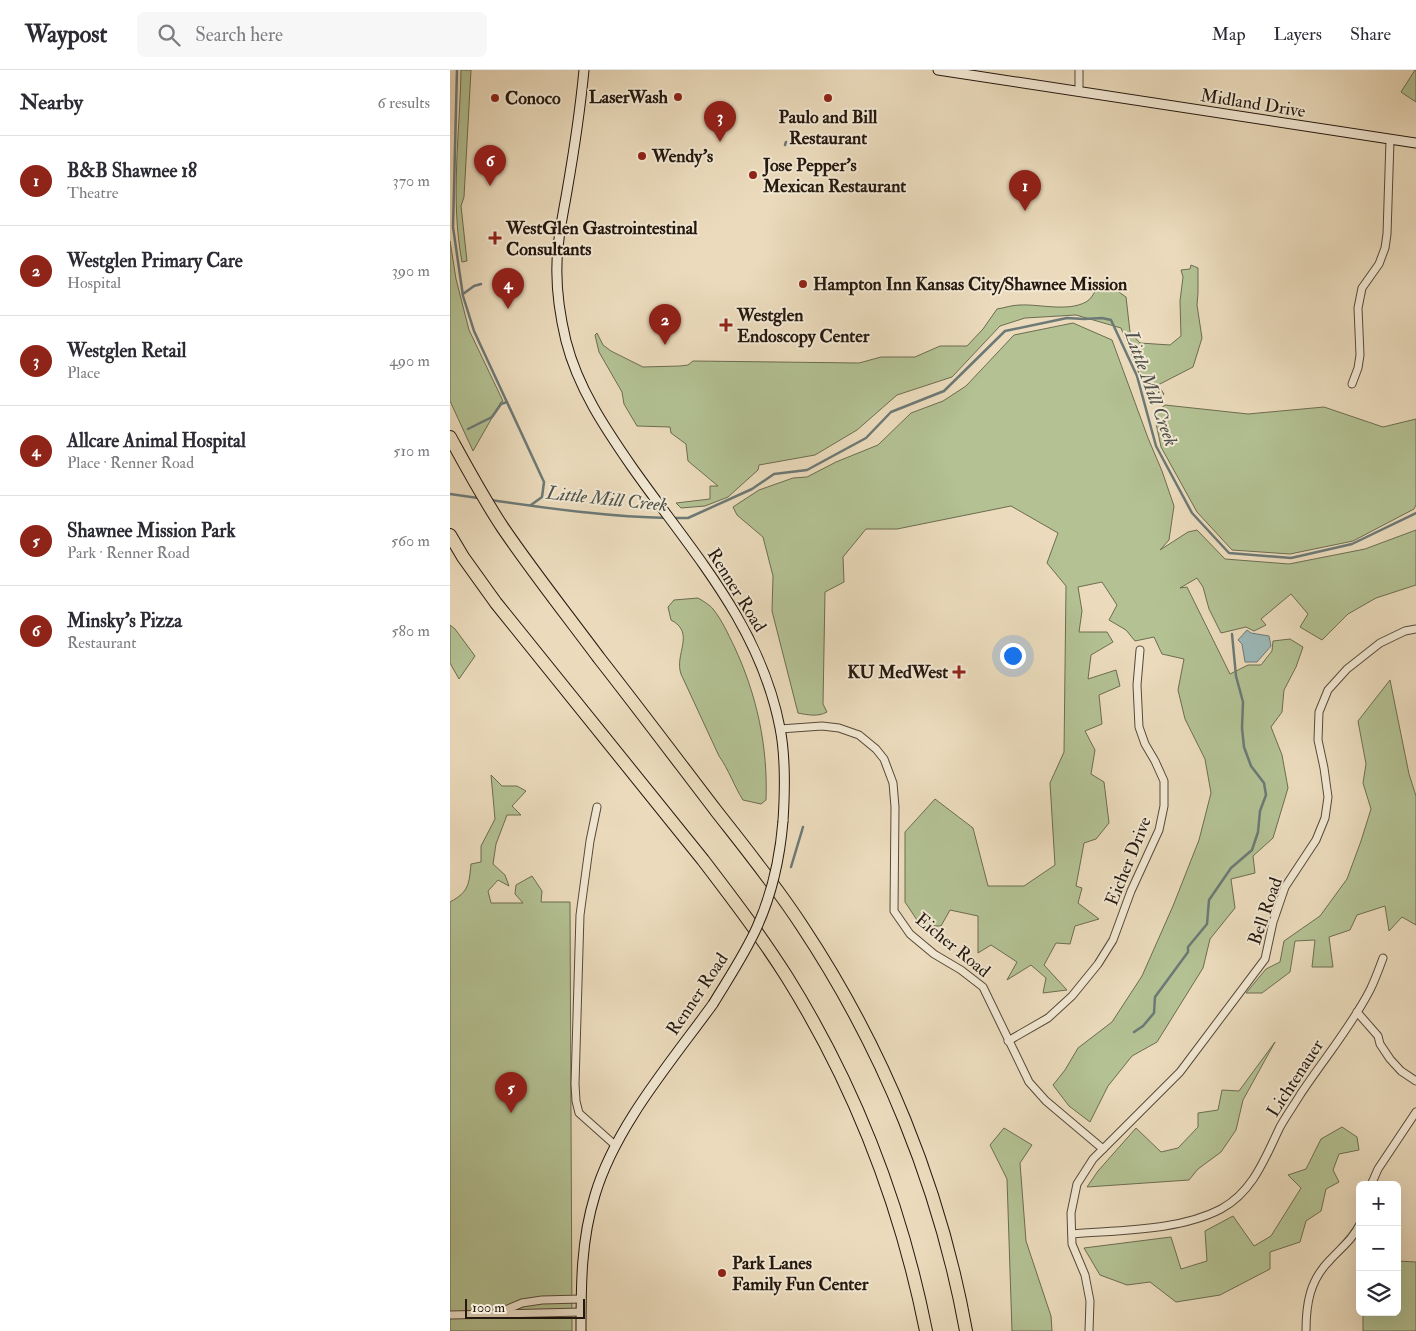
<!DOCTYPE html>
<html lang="en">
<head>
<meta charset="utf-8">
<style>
  :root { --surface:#fff; --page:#f7f7f7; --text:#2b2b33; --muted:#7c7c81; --line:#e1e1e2; --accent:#8f2418 }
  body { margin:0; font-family:"IM FELL Double Pica",serif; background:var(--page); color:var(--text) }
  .controls { position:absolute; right:15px; bottom:15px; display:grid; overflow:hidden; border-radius:8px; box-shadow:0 5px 20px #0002 }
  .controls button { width:45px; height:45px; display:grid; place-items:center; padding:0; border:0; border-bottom:1px solid var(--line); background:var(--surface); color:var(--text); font:25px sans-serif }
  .scale { position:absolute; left:15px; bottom:12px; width:120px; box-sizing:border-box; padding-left:5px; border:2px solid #24180f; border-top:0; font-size:14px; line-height:18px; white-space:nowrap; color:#24180f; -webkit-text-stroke:4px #f2e8d3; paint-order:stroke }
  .you { position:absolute; left:562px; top:585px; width:18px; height:18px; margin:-12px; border:4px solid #fff; border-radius:50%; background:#1a73e8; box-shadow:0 0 0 8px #1a73e833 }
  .badge { display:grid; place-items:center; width:32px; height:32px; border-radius:50%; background:var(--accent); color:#fff; font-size:16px; font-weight:700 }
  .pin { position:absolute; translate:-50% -41px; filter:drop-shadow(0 1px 2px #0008) }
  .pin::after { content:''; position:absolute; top:26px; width:18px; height:15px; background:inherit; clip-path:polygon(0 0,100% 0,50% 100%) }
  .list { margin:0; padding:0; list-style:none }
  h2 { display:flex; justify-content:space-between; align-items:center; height:65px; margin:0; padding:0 20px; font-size:21px }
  h2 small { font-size:16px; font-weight:400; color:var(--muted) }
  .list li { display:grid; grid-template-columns:32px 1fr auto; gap:15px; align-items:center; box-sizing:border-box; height:90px; padding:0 20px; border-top:1px solid var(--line) }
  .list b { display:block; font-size:19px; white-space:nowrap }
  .list p { margin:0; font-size:16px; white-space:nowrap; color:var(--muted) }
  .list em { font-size:16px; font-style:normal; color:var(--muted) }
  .icon { flex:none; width:28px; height:28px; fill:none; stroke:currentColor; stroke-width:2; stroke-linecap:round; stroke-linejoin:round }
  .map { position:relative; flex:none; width:966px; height:1261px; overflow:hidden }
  header { display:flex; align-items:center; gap:30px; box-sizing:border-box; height:70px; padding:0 25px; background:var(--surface); border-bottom:1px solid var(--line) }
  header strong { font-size:24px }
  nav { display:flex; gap:28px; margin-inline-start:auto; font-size:18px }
  .search { width:350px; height:45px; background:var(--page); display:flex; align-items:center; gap:12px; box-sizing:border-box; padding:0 18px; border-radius:8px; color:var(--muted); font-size:19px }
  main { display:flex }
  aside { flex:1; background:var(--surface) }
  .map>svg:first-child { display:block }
  .green { fill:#b3c193; stroke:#6c6c51 }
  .water { fill:#9cb9ba; stroke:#6c7976 }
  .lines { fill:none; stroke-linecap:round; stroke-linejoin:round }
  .stream { stroke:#6c7976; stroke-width:2.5 }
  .street-casing { stroke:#56493a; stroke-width:9 }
  .secondary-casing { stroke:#24180f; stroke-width:11 }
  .highway-casing { stroke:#24180f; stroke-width:14 }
  .street { stroke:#f2e8d3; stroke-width:7 }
  .secondary { stroke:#f2e8d3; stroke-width:9 }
  .highway { stroke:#ebdbbc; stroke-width:12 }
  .secondary-bridge-casing { stroke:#24180f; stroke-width:11; stroke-linecap:butt }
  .secondary-bridge { stroke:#f2e8d3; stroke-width:9 }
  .poi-dot { fill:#8f2418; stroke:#f2e8d3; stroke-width:2 }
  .labels { text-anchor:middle; stroke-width:4; stroke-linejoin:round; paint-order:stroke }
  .poi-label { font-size:18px; font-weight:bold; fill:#24180f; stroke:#f2e8d3; text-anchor:start }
  .street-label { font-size:18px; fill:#24180f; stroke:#f2e8d3 }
  .water-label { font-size:19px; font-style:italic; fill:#4e504b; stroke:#f2e8d3 }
</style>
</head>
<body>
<header>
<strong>Waypost</strong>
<div class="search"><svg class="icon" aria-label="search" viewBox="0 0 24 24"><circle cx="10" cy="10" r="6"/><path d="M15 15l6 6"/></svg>Search here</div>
<nav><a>Map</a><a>Layers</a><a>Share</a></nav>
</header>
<main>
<aside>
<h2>Nearby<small>6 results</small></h2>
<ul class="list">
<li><span class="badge">1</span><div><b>B&amp;B Shawnee 18</b><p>Theatre</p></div><em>370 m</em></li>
<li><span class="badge">2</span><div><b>Westglen Primary Care</b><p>Hospital</p></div><em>390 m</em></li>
<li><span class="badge">3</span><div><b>Westglen Retail</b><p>Place</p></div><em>490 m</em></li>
<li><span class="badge">4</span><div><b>Allcare Animal Hospital</b><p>Place · Renner Road</p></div><em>510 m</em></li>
<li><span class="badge">5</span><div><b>Shawnee Mission Park</b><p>Park · Renner Road</p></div><em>560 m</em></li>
<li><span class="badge">6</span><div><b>Minsky's Pizza</b><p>Restaurant</p></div><em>580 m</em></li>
</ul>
</aside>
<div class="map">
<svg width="966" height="1261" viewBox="0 0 966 1261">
  <rect width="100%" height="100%" fill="#ebdbbc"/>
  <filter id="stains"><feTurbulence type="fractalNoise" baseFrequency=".004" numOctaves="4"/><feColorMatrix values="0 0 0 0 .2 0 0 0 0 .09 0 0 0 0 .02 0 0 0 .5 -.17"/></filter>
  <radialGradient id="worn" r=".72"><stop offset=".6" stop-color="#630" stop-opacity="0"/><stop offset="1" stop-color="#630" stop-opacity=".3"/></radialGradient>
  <!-- green -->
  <g class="green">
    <path d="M 11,0 L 21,0 L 14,127 L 11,136 L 17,191 L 12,192 C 0,129 10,63 11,0 Z"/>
    <polygon points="965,0 966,0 966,32 951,22"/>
    <polygon points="0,171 6,209 19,260 53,331 51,332 23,381 0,331"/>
    <path d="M 741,195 L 748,198 L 748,223 L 747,235 L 752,268 L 743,297 L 708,315 L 714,324 L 702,336 L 671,258 L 626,245 L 575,248 L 550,256 L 502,307 L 447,325 L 407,360 L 365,385 L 309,395 L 308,400 L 278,427 L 255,436 L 231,438 L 226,433 L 260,429 L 260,416 L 268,416 L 238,391 L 236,374 L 221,363 L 220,357 L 187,356 L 174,334 L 172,322 L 149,282 L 145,265 L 147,263 L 153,275 L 161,281 L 193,297 L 230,296 L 238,295 L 243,291 L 409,293 L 431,287 L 465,287 L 490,276 L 517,276 L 533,259 L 547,239 C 554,238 562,235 570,235 C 590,234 617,242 636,232 C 645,227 646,214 656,209 L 663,218 L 676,227 L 680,262 L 690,273 L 720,275 L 731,266 L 730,231 L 733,207 L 731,200 L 740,199 Z"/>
    <path d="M 623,253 L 662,270 L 698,368 L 712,401 L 724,436 L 719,470 L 710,480 L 738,462 L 747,460 L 775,489 L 839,494 L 915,479 L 966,460 L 966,515 L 926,528 L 898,544 L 872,570 L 850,557 L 858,544 L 841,524 L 811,549 L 816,555 L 804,561 L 796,557 L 771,563 L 759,539 L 753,517 L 747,508 L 730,518 L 737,517 L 780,604 L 798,595 L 811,595 L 822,581 L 823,571 L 840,569 L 853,577 L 846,597 L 834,620 L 832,642 L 821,657 L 832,685 L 838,718 L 823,768 L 803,786 L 805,803 L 781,809 L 785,838 L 760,869 L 753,898 L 707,972 L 682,986 L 658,1016 L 640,1052 L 619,1036 L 603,1015 L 615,1000 L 628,978 L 662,952 L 692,906 L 723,836 L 749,770 L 761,723 L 755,689 L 735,649 L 728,620 L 734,589 L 712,584 L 704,567 L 685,571 L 676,560 L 659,550 L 667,535 L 652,512 L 628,517 L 632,541 L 629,562 L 657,562 L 663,572 L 641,585 L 638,609 L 666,600 L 670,616 L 649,625 L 652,654 L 635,661 L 645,680 L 641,704 L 654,712 L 659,753 L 646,769 L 634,773 L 626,816 L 632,818 L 628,833 L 649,849 L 625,856 L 620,874 L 606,873 L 594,895 L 617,920 L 593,923 L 596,908 L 581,895 L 557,910 L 567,892 L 541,875 L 528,883 L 528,846 L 500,840 L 491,856 L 471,856 L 455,832 L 455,762 L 485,729 L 523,758 L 538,816 L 574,816 L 605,795 L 600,713 L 614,682 L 616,516 L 597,493 L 608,463 L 561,436 L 447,459 L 416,459 L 393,487 L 394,512 L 375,522 L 373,634 L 377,642 C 368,647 358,645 348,643 L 322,541 L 323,506 L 313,467 L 287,445 L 283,437 L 309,420 L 343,408 L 357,407 L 386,392 L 428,375 L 461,343 L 493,331 L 516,316 L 564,265 Z"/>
    <polygon points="715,335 798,344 874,337 933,357 966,349 966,435 964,439 903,471 840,484 782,480 747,442 711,377 704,344"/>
    <path d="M 248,528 C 253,531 260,535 263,539 C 272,550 278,564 284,576 C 307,625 318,677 316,730 L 311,734 L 293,730 C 284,716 279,700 269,686 L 231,604 C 224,584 246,563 221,550 L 218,537 L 224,530 Z"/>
    <polygon points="0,555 5,559 25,586 9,609 0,593"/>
    <polygon points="940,610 959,704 966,726 966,855 952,847 939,861 935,836 907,845 900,860 879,867 883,897 862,897 865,870 845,871 840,902 812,923 796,923 816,899 830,892 834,871 870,846 897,809 911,771 921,739 913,713 916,694 908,651"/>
    <path d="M 41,705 L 52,716 L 67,716 L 76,721 L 62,736 L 71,745 L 57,745 L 46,774 L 43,794 L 55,805 L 59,816 L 48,810 L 38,821 L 41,833 L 73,833 L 65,824 L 66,815 L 82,806 L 92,821 L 91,832 L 120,832 L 122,1261 L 0,1261 L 0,832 C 19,822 19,814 21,794 L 31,792 L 31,776 L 45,749 Z"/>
    <polygon points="825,972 793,1030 786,1060 771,1082 748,1099 739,1110 637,1117 648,1101 686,1058 711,1082 728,1078 748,1057 748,1043 768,1040 772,1020 789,1021"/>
    <polygon points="892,1057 907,1067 909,1080 889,1084 883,1100 889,1112 876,1119 871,1141 856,1151 850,1172 820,1182 820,1199 770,1225 726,1232 700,1212 677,1215 650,1205 634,1178 721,1167 731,1199 757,1191 755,1161 783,1146 804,1176 821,1166 851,1118 838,1105 856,1099 871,1069"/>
    <polygon points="554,1058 582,1075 570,1093 576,1171 601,1246 602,1261 562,1261 557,1109 540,1075"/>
    <polygon points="947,1191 966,1192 966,1261 913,1261 913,1242 947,1242"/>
  </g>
  <!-- water -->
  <polygon class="water" points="797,560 801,563 819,566 821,576 807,592 795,592 792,574 788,570"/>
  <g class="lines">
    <!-- stream -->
    <g class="stream">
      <polyline points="7,0 3,157 13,226 24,261 94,412 92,427 81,435"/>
      <polyline points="335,75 336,72"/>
      <polyline points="13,224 24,216 31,214"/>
      <polyline points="18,359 42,347 51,334 57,332"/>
      <polyline points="0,424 28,428"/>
      <path d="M 41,430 C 98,438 158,447 217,448"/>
      <polyline points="222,448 238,448 302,419 324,404 357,400 416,368 441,342 494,321 555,261 617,248 634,249 652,248 661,250 687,306 706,376 742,443 779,483 841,488 902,474 966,443"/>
      <polyline points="341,797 353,757"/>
      <polyline points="684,962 693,956 704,943 705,927 738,882 738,877 757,854 759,830 781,798 802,780 808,762 810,741 816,725 814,713 801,696 794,677 792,658 793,632 786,606 782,564"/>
    </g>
    <defs>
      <g id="street">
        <polyline points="629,21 629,0"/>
        <polyline points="902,314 908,298 910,285 908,238 912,218 929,194 935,178 937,164 940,70"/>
        <polyline points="330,659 372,656 389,658 409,665 426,679 434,689 443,713 445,737 444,841 460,864 484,884 511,900 533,917 579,1012 596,1031 653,1079"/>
        <polyline points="147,737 140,771 130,845 125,1014 126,1031 129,1043 166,1076"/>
        <polyline points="907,942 928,966 930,974 940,989 951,1001 966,1011"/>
        <polyline points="558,971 598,948 622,926 648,894 663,870 681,821 709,760 714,736 714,711 705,691 695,674 689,657 687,615 690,580"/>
        <polyline points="921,1115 928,1099 966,1042"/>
        <path d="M 622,1164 C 669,1160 729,1161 771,1139 C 803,1122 815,1088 830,1057 C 836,1046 844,1035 850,1025 C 873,990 901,957 920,920 C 925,910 929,899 933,888"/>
        <polyline points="53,1241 72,1233 92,1230 131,1229"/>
        <polyline points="0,1245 131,1242"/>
        <polyline points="639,1261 640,1231 635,1205 622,1174 621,1143 627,1114 643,1089 730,1002 815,889 823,852 835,817 866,770 875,748 878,727 874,698 868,670 869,642 878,620 897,599 930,573 955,561 966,559"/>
        <path d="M 856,1261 C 856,1233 860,1210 880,1190 C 891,1178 903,1169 910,1154"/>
      </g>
      <g id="secondary">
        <path d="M 134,0 C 130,41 124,81 117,121 C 113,145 107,170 107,194 C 106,220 110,246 116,271 C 128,318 155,358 182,397 C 241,481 310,554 330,658 C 336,688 335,720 333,751"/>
        <polyline points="488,0 966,73"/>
        <path d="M 131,1261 C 131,1215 131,1170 145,1125 C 165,1057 221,992 263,934"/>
      </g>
      <g id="highway">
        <path d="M 0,367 C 17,398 33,428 53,458 C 83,502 117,545 149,588 C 189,639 228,691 267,742 C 296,779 326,816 352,856 C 433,978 490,1117 516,1261"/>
        <path d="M 0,465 L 13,487 L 46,533 L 253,790 C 282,828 311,866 337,907 C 405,1016 451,1136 476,1261"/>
      </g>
    </defs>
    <!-- street casing -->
    <use href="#street" class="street-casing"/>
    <!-- secondary casing -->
    <use href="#secondary" class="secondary-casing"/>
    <!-- highway casing -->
    <use href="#highway" class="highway-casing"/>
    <!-- street -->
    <use href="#street" class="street"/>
    <!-- secondary -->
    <use href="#secondary" class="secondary"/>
    <!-- highway -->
    <use href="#highway" class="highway"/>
    <defs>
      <path id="secondary-bridge" d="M 263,934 C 278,909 295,884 307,857 C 322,824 330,787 333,751"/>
    </defs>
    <!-- secondary-bridge casing -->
    <use href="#secondary-bridge" class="secondary-bridge-casing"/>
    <!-- secondary-bridge -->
    <use href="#secondary-bridge" class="secondary-bridge"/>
  </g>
  <!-- markers -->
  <g class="poi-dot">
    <circle cx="228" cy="27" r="5"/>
    <circle cx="45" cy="28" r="5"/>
    <circle cx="378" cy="28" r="5"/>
    <circle cx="192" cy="86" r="5"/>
    <circle cx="303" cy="105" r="5"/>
    <path d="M42.5 160.5h5v5h5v5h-5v5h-5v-5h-5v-5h5z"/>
    <circle cx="353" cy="214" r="5"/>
    <path d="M273.5 247.5h5v5h5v5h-5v5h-5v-5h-5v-5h5z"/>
    <path d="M506.5 594.5h5v5h5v5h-5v5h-5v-5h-5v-5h5z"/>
    <circle cx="272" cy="1203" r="5"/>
  </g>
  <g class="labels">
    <!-- poi labels -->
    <g class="poi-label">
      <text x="218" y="33" text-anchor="end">LaserWash</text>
      <text x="55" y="34">Conoco</text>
      <text x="378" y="53" text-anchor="middle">Paulo and Bill<tspan x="378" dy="21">Restaurant</tspan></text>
      <text x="202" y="92">Wendy's</text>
      <text x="313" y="101">Jose Pepper's<tspan x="313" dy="21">Mexican Restaurant</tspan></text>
      <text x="56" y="164">WestGlen Gastrointestinal<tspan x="56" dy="21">Consultants</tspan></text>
      <text x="363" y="220">Hampton Inn Kansas City/Shawnee Mission</text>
      <text x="287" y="251">Westglen<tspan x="287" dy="21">Endoscopy Center</tspan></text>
      <text x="498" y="608" text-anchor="end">KU MedWest</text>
      <text x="282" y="1199">Park Lanes<tspan x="282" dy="21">Family Fun Center</tspan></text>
    </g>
    <!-- street labels -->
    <g class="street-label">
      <text transform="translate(803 33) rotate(9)" y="6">Midland Drive</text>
      <text transform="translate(287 520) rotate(58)" y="6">Renner Road</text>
      <text transform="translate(678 791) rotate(-68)" y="6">Eicher Drive</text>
      <text transform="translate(815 841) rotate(-71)" y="6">Bell Road</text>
      <text transform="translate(503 875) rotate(39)" y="6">Eicher Road</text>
      <text transform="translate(247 924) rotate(-56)" y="6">Renner Road</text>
      <text transform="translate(845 1008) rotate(-57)" y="6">Lichtenauer</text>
    </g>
    <!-- water labels -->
    <g class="water-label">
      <text transform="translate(702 318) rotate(70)" y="7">Little Mill Creek</text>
      <text transform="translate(157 428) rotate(6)" y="7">Little Mill Creek</text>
    </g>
  </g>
  <rect width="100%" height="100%" filter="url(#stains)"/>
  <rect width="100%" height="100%" fill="url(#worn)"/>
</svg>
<div class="controls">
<button>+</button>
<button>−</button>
<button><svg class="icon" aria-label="layers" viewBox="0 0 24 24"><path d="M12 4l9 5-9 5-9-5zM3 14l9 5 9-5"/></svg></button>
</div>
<div class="scale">100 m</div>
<div class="you"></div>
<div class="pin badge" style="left:575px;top:141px">1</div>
<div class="pin badge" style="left:215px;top:275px">2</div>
<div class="pin badge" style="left:270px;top:72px">3</div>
<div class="pin badge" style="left:58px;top:239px">4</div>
<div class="pin badge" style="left:61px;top:1043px">5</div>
<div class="pin badge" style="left:40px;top:116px">6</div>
</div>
</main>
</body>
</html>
